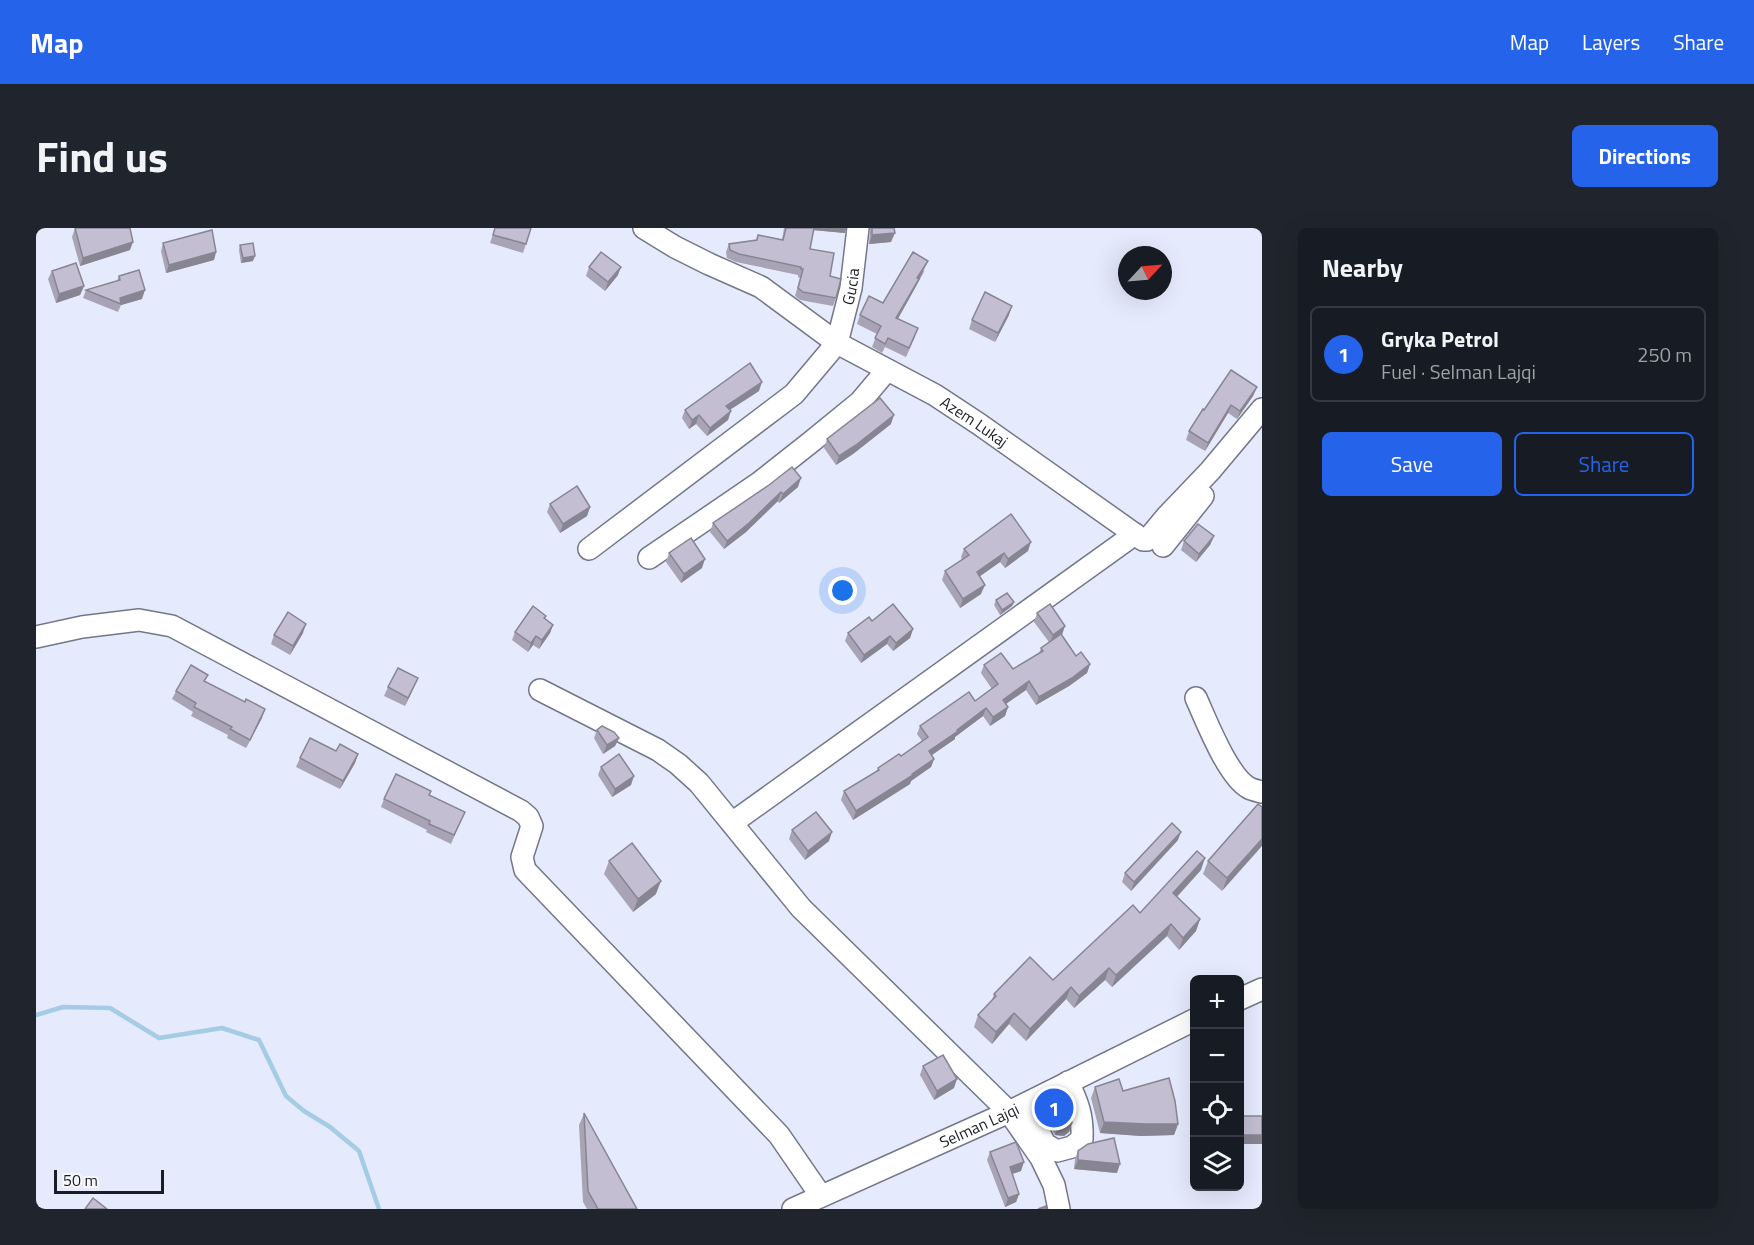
<!DOCTYPE html>
<html lang="en">
<head>
<meta charset="utf-8">
<style>
  :root { --surface:#171b24; --page:#20242c; --text:#f1f3f6; --muted:#9ea1a6; --line:#363941; --accent:#2563eb }
  body { margin:0; font-family:"Titillium Web",sans-serif; background:var(--page); color:var(--text) }
  .controls { position:absolute; right:18px; bottom:18px; display:grid; overflow:hidden; border-radius:9px; box-shadow:0 6px 24px #0002 }
  .controls button { width:54px; height:54px; display:grid; place-items:center; padding:0; border:0; border-bottom:2px solid var(--line); background:var(--surface); color:var(--text); font:30px sans-serif }
  .compass { position:absolute; left:1082px; top:18px; width:54px; height:54px; border-radius:50%; background:var(--surface); box-shadow:0 6px 24px #0002; rotate:64deg }
  .scale { position:absolute; left:18px; bottom:15px; width:110px; box-sizing:border-box; padding-left:6px; border:3px solid #1b1d24; border-top:0; font-size:16px; line-height:21px; white-space:nowrap; color:#1b1d24; -webkit-text-stroke:4px #f7f8fc; paint-order:stroke }
  .you { position:absolute; left:807px; top:363px; width:21px; height:21px; margin:-15px; border:4px solid #fff; border-radius:50%; background:#1a73e8; box-shadow:0 0 0 9px #1a73e833 }
  .badge { display:grid; place-items:center; width:39px; height:39px; border-radius:50%; background:var(--accent); color:#fff; font-size:20px; font-weight:700 }
  .pin { position:absolute; translate:-50% -50%; border:3px solid #fff; box-shadow:0 2px 6px #0006 }
  .list { margin:0; padding:0; list-style:none }
  h2 { display:flex; justify-content:space-between; align-items:center; height:78px; margin:0; padding:0 24px; font-size:26px }
  h2 small { font-size:20px; font-weight:400; color:var(--muted) }
  .list li { display:grid; grid-template-columns:39px 1fr auto; gap:18px; align-items:center; box-sizing:border-box; height:96px; margin:0 12px 12px; padding:0 12px; border:2px solid var(--line); border-radius:9px }
  .list b { display:block; font-size:22px; white-space:nowrap }
  .list p { margin:0; font-size:20px; white-space:nowrap; color:var(--muted) }
  .list em { font-size:20px; font-style:normal; color:var(--muted) }
  .actions { display:flex; gap:12px; padding:18px 24px }
  .actions a { flex:1; padding:14px 0; border:2px solid var(--accent); border-radius:9px; text-align:center; font-size:21px; color:var(--accent) }
  .actions .main { background:var(--accent); color:#fff }
  .icon { flex:none; width:33px; height:33px; fill:none; stroke:currentColor; stroke-width:2; stroke-linecap:round; stroke-linejoin:round }
  .map { position:relative; flex:none; width:1226px; height:981px; overflow:hidden; border-radius:9px }
  header { display:flex; align-items:center; gap:36px; box-sizing:border-box; height:84px; padding:0 30px; background:var(--accent); color:#fff }
  header strong { font-size:28px }
  nav { display:flex; gap:33px; margin-inline-start:auto; font-size:21px }
  .intro { display:flex; align-items:center; justify-content:space-between; box-sizing:border-box; height:144px; padding:0 36px }
  h1 { margin:0; font-size:42px }
  .button { padding:15px 27px; border-radius:9px; background:var(--accent); color:#fff; font-size:21px; font-weight:700 }
  main { display:flex; gap:36px; padding:0 36px }
  aside { flex:1; background:var(--surface); border-radius:9px; box-shadow:0 6px 24px #0002 }
  .map>svg:first-child { display:block }
  .lines { fill:none; stroke-linecap:round; stroke-linejoin:round }
  .stream { stroke:#a4cce4; stroke-width:4.5 }
  .minor-casing { stroke:#747789; stroke-width:24 }
  .minor { stroke:#fff; stroke-width:21 }
  .wall { fill:#a8a3b5 }
  .shaded-wall { fill:#888593 }
  .building { fill:#c3bed2; stroke:#888593; stroke-width:1.5 }
  .labels { text-anchor:middle; stroke-width:4.5; stroke-linejoin:round; paint-order:stroke }
  .street-label { font-size:16px; fill:#1b1d24; stroke:#f7f8fc }
</style>
</head>
<body>
<header>
<strong>Map</strong>
<nav><a>Map</a><a>Layers</a><a>Share</a></nav>
</header>
<div class="intro"><h1>Find us</h1><a class="button">Directions</a></div>
<main>
<div class="map">
<svg width="1226" height="981" viewBox="0 0 1226 981">
  <rect width="100%" height="100%" fill="#e5eafd"/>
  <g class="lines">
    <!-- stream -->
    <polyline class="stream" points="0,787 27,779 74,780 123,810 186,800 223,812 250,868 268,883 294,899 323,923 343,981"/>
    <defs>
      <g id="minor">
        <path id="s1" d="M 608,0 L 639,19 L 673,36 L 725,59 L 801,115 L 899,167 L 943,196 L 1107,312 L 1111,312 L 1131,288 L 1174,243 L 1226,181"/>
        <polyline points="1127,318 1167,268"/>
        <path id="s2" d="M 553,321 L 758,166 L 801,115 L 815,60 L 822,0"/>
        <polyline points="613,330 723,255 775,214 824,174 851,142"/>
        <polyline points="0,409 46,399 103,392 136,398 485,583 492,589 496,598 486,629 489,642 743,907 785,968"/>
        <polyline points="504,462 622,522 642,536 663,555 765,680 973,884 1005,930 1018,957 1023,981"/>
        <path d="M 1160,470 C 1170,492 1192,549 1213,560 C 1217,562 1222,563 1226,564"/>
        <polyline points="696,595 1099,306"/>
        <polyline points="1204,771 1226,761"/>
        <path d="M 994,874 L 1000,898 L 1009,916 L 1021,923 L 1036,919 L 1046,911 C 1047,888 1042,875 1032,854"/>
        <path id="s3" d="M 757,981 L 973,884 L 1158,792"/>
      </g>
    </defs>
    <!-- minor casing -->
    <use href="#minor" class="minor-casing"/>
    <!-- minor -->
    <use href="#minor" class="minor"/>
  </g>
  <!-- wall -->
  <g class="wall">
    <polygon points="39,0 94,22 44,38 36,9"/>
    <polygon points="459,0 495,0 487,25 454,15"/>
    <polygon points="748,0 810,0 809,5 777,2 774,21 794,48 800,70 797,78 764,72 759,68 764,50 762,49 762,47 700,34 691,30 690,24 693,16 720,12 722,7 746,12"/>
    <polygon points="834,0 858,0 855,14 833,16"/>
    <polygon points="127,15 180,24 178,32 130,45 125,23"/>
    <polygon points="204,17 217,33 205,35 203,22"/>
    <polygon points="553,39 582,47 569,63 550,48"/>
    <polygon points="889,42 862,91 879,109 870,129 849,119 846,125 836,119 841,106 821,96 824,87 847,75"/>
    <polygon points="16,43 48,58 44,67 20,75 12,51"/>
    <polygon points="83,48 106,71 85,77 82,84 47,70 50,62 81,53"/>
    <polygon points="973,87 959,114 933,101 936,92"/>
    <polygon points="1221,159 1217,168 1201,191 1192,185 1169,223 1150,212 1153,203 1168,182"/>
    <polygon points="723,163 694,182 692,192 671,208 660,196 653,201 646,190 649,182"/>
    <polygon points="812,196 855,196 817,226 800,237 788,220 791,211"/>
    <polygon points="733,257 762,259 743,275 742,273 710,304 688,321 674,304 677,295"/>
    <polygon points="514,276 554,279 551,288 524,305 511,284"/>
    <polygon points="1178,308 1174,317 1160,334 1145,322 1148,313"/>
    <polygon points="928,321 992,323 969,340 964,334 943,349 945,366 924,380 906,352 909,343 926,332 925,329"/>
    <polygon points="633,325 666,340 645,355 630,334"/>
    <polygon points="960,372 978,374 976,378 964,387 958,377"/>
    <polygon points="1001,385 1026,407 1025,407 1040,428 1054,436 1051,445 1033,458 1000,477 990,462 970,476 972,479 969,488 954,498 947,488 919,509 919,511 896,527 898,531 895,539 875,553 874,556 817,592 805,572 808,563 840,544 842,540 865,528 886,513 881,506 884,498 939,473 956,461 945,445 948,437 977,441 1003,425 1005,420 1013,414 998,394"/>
    <polygon points="510,388 509,391 517,397 514,405 503,421 497,417 492,424 476,412 479,404"/>
    <polygon points="836,393 877,401 874,410 857,423 851,416 825,435 809,413 812,405"/>
    <polygon points="267,405 254,427 235,416 238,407"/>
    <polygon points="170,454 226,490 210,520 191,510 192,507 155,488 157,484 136,471 140,463"/>
    <polygon points="352,459 378,459 369,478 348,468"/>
    <polygon points="561,502 583,510 579,518 567,526 558,510"/>
    <polygon points="300,523 322,526 319,535 304,561 260,539 264,530"/>
    <polygon points="565,539 595,557 576,569 562,547"/>
    <polygon points="393,567 429,584 415,616 390,604 391,602 345,579 348,571"/>
    <polygon points="1222,576 1186,663 1167,646 1172,633"/>
    <polygon points="756,602 793,613 769,632 753,611"/>
    <polygon points="1142,612 1095,663 1086,654 1089,645"/>
    <polygon points="573,633 620,666 597,684 568,646"/>
    <polygon points="1165,642 1141,669 1164,691 1160,703 1143,722 1131,708 1076,759 1069,752 1038,780 1030,771 990,813 973,796 956,816 938,799 942,787 956,772 958,766 1017,752 1104,685"/>
    <polygon points="887,838 918,860 898,872 884,847"/>
    <polygon points="1059,859 1087,863 1142,896 1138,907 1105,908 1064,905 1055,870"/>
    <polygon points="1012,872 1036,895 1033,904 1028,908 1019,907 1012,894 1009,880"/>
    <polygon points="548,886 601,981 551,981 547,974 543,897"/>
    <polygon points="1042,923 1081,945 1038,941 1039,931"/>
    <polygon points="954,924 985,943 976,946 983,966 980,974 969,979 951,932"/>
  </g>
  <!-- shaded-wall -->
  <g class="shaded-wall">
    <polygon points="777,0 810,0 809,5 776,2"/>
    <polygon points="859,5 855,14 833,16 836,7"/>
    <polygon points="97,14 94,22 44,38 47,30"/>
    <polygon points="180,24 178,32 130,45 133,37"/>
    <polygon points="219,28 217,33 205,35 207,30"/>
    <polygon points="892,33 879,60 857,99 860,90 881,50"/>
    <polygon points="585,39 582,47 569,63 572,54"/>
    <polygon points="48,58 44,67 20,75 23,66"/>
    <polygon points="109,62 106,71 85,77 85,76 84,70"/>
    <polygon points="976,78 973,87 959,114 962,105"/>
    <polygon points="726,154 723,163 687,186 690,178"/>
    <polygon points="1221,159 1217,168 1201,191 1204,183"/>
    <polygon points="1195,177 1192,185 1169,223 1172,215"/>
    <polygon points="695,183 692,192 671,208 674,200"/>
    <polygon points="663,187 660,196 653,201 656,192"/>
    <polygon points="858,187 855,196 817,226 800,237 803,228"/>
    <polygon points="765,250 762,259 743,275 747,266"/>
    <polygon points="745,264 742,273 710,304 688,321 691,313"/>
    <polygon points="554,279 551,288 524,305 527,296"/>
    <polygon points="1178,308 1174,317 1160,334 1163,326"/>
    <polygon points="995,314 992,323 969,340 972,331"/>
    <polygon points="968,325 964,334 937,353 941,344"/>
    <polygon points="669,331 666,340 645,355 648,346"/>
    <polygon points="949,357 945,366 924,380 927,371"/>
    <polygon points="978,374 976,378 964,387 966,382"/>
    <polygon points="270,396 267,405 254,427 257,418"/>
    <polygon points="517,397 514,405 503,421 506,412"/>
    <polygon points="1029,398 1026,407 1014,415 1017,407"/>
    <polygon points="877,401 874,410 857,423 860,415"/>
    <polygon points="500,408 497,417 492,424 495,415"/>
    <polygon points="854,408 851,416 825,435 828,427"/>
    <polygon points="1054,436 1051,445 1033,458 1000,477 1003,469"/>
    <polygon points="382,450 378,459 369,478 372,470"/>
    <polygon points="993,453 990,462 964,480 967,472"/>
    <polygon points="972,479 969,488 954,498 957,489"/>
    <polygon points="950,480 947,488 919,509 919,511 890,531 893,523"/>
    <polygon points="229,481 226,490 210,520 214,512"/>
    <polygon points="583,510 579,518 567,526 571,517"/>
    <polygon points="322,526 319,535 304,561 307,553"/>
    <polygon points="898,531 895,539 875,553 874,556 817,592 820,583"/>
    <polygon points="598,548 595,557 576,569 579,561"/>
    <polygon points="796,604 793,613 769,632 772,623"/>
    <polygon points="1145,604 1142,612 1095,663 1098,654"/>
    <polygon points="1226,611 1226,618 1186,663 1191,650"/>
    <polygon points="1169,630 1165,642 1133,677 1137,665"/>
    <polygon points="625,653 620,666 597,684 602,671"/>
    <polygon points="1164,691 1160,703 1143,722 1147,710"/>
    <polygon points="1135,696 1131,708 1076,759 1080,747"/>
    <polygon points="1073,740 1069,752 1038,780 1043,768"/>
    <polygon points="1035,759 1030,771 990,813 994,801"/>
    <polygon points="978,785 973,796 956,816 960,804"/>
    <polygon points="921,851 918,860 898,872 901,863"/>
    <polygon points="1068,894 1142,896 1138,907 1105,908 1064,905"/>
    <polygon points="1036,895 1033,904 1028,908 1019,907 1022,898"/>
    <polygon points="1204,907 1226,907 1226,916 1203,916"/>
    <polygon points="1042,932 1084,936 1081,945 1038,941"/>
    <polygon points="988,934 985,943 970,948 974,939"/>
    <polygon points="983,966 980,974 969,979 972,970"/>
  </g>
  <!-- building -->
  <g class="building">
    <polygon points="39,0 94,0 97,14 47,30"/>
    <polygon points="459,0 495,0 490,16 457,7"/>
    <polygon points="750,0 778,0 774,21 798,25 794,48 805,51 800,70 767,64 762,60 767,41 765,41 765,39 703,26 694,22 693,16 721,12 722,7 747,12"/>
    <polygon points="836,0 858,0 859,5 836,7"/>
    <polygon points="176,2 180,24 133,37 127,15"/>
    <polygon points="217,15 219,28 207,30 204,17"/>
    <polygon points="565,24 585,39 572,54 553,39"/>
    <polygon points="877,24 892,33 881,50 883,51 860,90 882,100 873,120 852,110 849,116 839,110 845,98 824,87 833,68 847,75"/>
    <polygon points="40,35 48,58 23,66 16,43"/>
    <polygon points="103,42 109,62 84,70 85,76 50,62 84,52 83,48"/>
    <polygon points="949,64 976,78 962,105 936,92"/>
    <polygon points="714,135 726,154 690,178 695,183 674,200 663,187 656,192 649,182"/>
    <polygon points="1195,142 1221,159 1204,183 1195,177 1172,215 1153,203 1167,181 1168,182"/>
    <polygon points="844,170 858,187 820,217 803,228 791,211"/>
    <polygon points="756,239 765,250 747,266 745,264 713,295 691,313 677,295 733,257"/>
    <polygon points="541,258 554,279 527,296 514,276"/>
    <polygon points="975,286 995,314 972,331 968,325 941,344 949,357 927,371 909,343 933,327 928,321"/>
    <polygon points="1162,296 1178,308 1163,326 1148,313"/>
    <polygon points="655,310 669,331 648,346 633,325"/>
    <polygon points="971,365 978,374 966,382 960,372"/>
    <polygon points="857,376 877,401 860,415 854,408 828,427 812,405 833,389 836,393"/>
    <polygon points="1014,376 1029,398 1017,407 1001,385"/>
    <polygon points="497,378 510,388 508,390 517,397 506,412 500,408 495,415 479,404"/>
    <polygon points="252,384 270,396 257,418 238,407"/>
    <polygon points="1025,406 1040,428 1045,424 1054,436 1036,450 1003,469 993,453 967,472 972,479 957,489 950,480 921,502 922,503 893,523 898,531 876,546 877,547 820,583 808,563 843,542 842,540 863,526 865,528 892,509 884,498 933,464 939,473 962,456 948,437 965,425 977,441 1007,423 1005,420"/>
    <polygon points="155,437 172,447 168,453 209,474 210,471 229,481 214,512 194,501 196,499 158,479 160,475 140,463"/>
    <polygon points="362,440 382,450 372,470 352,459"/>
    <polygon points="566,498 578,504 583,510 571,517 561,502"/>
    <polygon points="274,510 300,523 304,516 322,526 307,553 264,530"/>
    <polygon points="583,526 598,548 579,561 565,539"/>
    <polygon points="360,546 395,563 393,567 429,584 418,607 393,596 394,593 348,571"/>
    <polygon points="1222,576 1226,579 1226,611 1191,650 1172,633"/>
    <polygon points="780,584 796,604 772,623 756,602"/>
    <polygon points="1136,595 1145,604 1098,654 1089,645"/>
    <polygon points="596,615 625,653 602,671 573,633"/>
    <polygon points="1161,623 1169,630 1137,665 1164,691 1147,710 1135,696 1080,747 1073,740 1043,768 1035,759 994,801 978,785 960,804 942,787 960,768 958,766 994,729 1017,752 1097,677 1104,685"/>
    <polygon points="907,827 921,851 901,863 887,838"/>
    <polygon points="1133,850 1139,873 1142,896 1109,896 1068,894 1059,859 1083,851 1087,863"/>
    <polygon points="1028,865 1036,895 1031,899 1022,898 1015,885 1012,872"/>
    <polygon points="548,885 601,981 562,981 552,963"/>
    <rect x="1204" y="888" width="22" height="19"/>
    <polygon points="1078,910 1084,936 1042,932 1042,923 1052,916"/>
    <polygon points="980,914 988,934 974,939 983,966 972,970 954,924"/>
    <polygon points="57,970 71,981 49,981"/>
    <polygon points="1010,978 1011,981 1002,981"/>
  </g>
  <g class="labels">
    <!-- street labels -->
    <g class="street-label">
      <text dy="6" stroke="none"><textPath href="#s2" startOffset="382">Gucia</textPath></text>
      <text dy="6" stroke="none"><textPath href="#s1" startOffset="384">Azem Lukaj</textPath></text>
      <text dy="6" stroke="none"><textPath href="#s3" startOffset="204">Selman Lajqi</textPath></text>
    </g>
  </g>
</svg>
<div class="controls">
<button>+</button>
<button>−</button>
<button><svg class="icon" aria-label="locate" viewBox="0 0 24 24"><circle cx="12" cy="12" r="6"/><path d="M12 2v4M12 18v4M2 12h4M18 12h4"/></svg></button>
<button><svg class="icon" aria-label="layers" viewBox="0 0 24 24"><path d="M12 4l9 5-9 5-9-5zM3 14l9 5 9-5"/></svg></button>
</div>
<svg class="compass" viewBox="-18 -18 36 36"><path d="M0-13l5 13h-10z" fill="#e53935"/><path d="M0 13l5-13h-10z" fill="#9ea1a6"/></svg>
<div class="scale">50 m</div>
<div class="you"></div>
<div class="pin badge" style="left:1018px;top:880px">1</div>
</div>
<aside>
<h2>Nearby<small></small></h2>
<ul class="list">
<li><span class="badge">1</span><div><b>Gryka Petrol</b><p>Fuel · Selman Lajqi</p></div><em>250 m</em></li>
</ul>
<div class="actions"><a class="main">Save</a><a>Share</a></div>
</aside>
</main>
</body>
</html>
